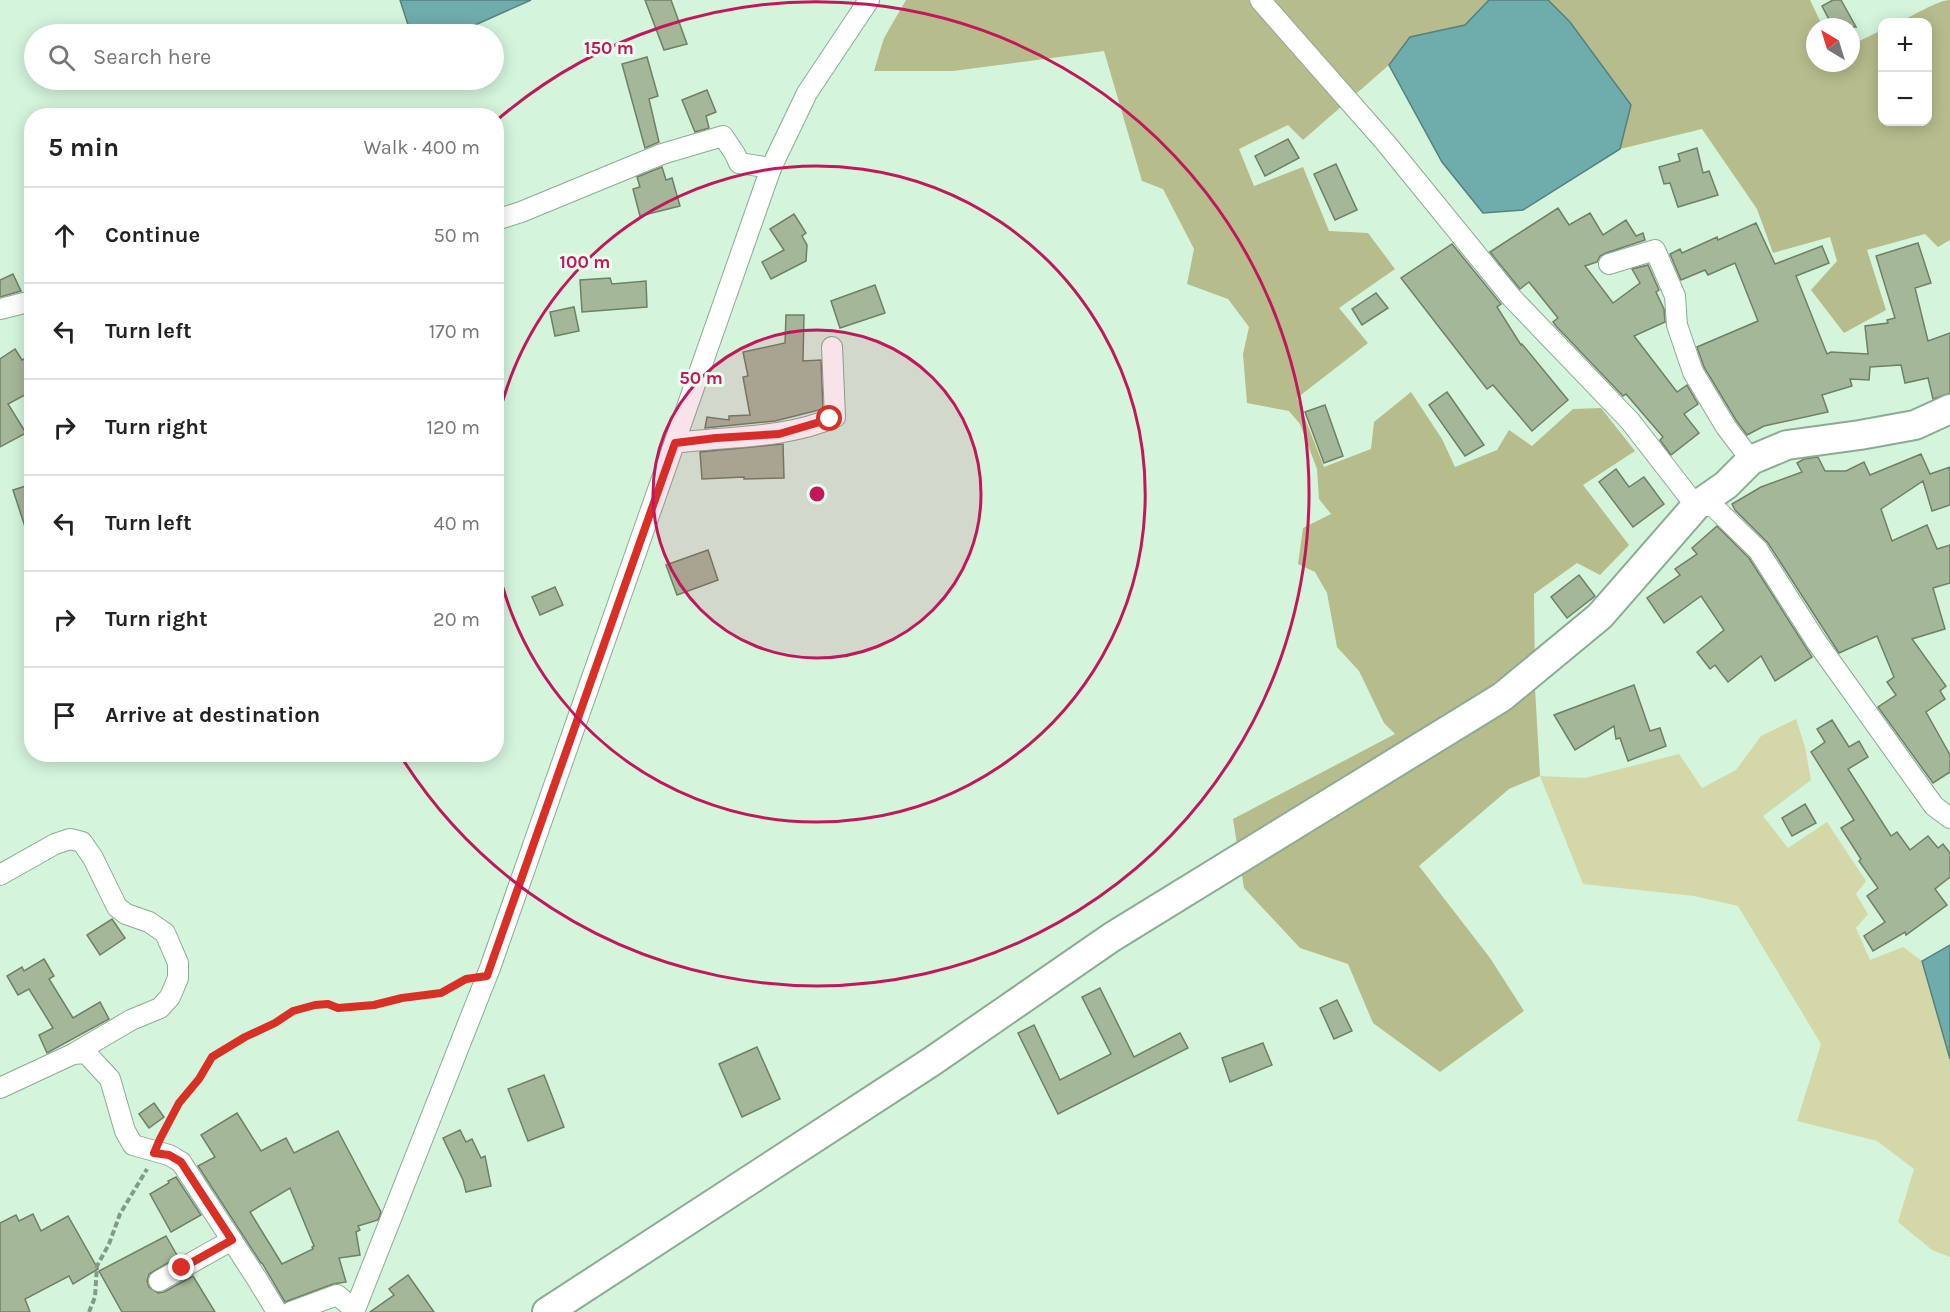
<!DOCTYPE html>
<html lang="en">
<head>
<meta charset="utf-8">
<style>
  :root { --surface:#fff; --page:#f6f6f6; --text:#222; --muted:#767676; --line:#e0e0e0 }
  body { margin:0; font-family:Karla,sans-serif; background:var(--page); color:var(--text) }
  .controls { position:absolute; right:18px; top:18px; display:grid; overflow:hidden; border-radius:12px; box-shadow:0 3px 15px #0003 }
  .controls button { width:54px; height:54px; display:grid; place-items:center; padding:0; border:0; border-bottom:2px solid var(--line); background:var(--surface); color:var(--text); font:30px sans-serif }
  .compass { position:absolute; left:1806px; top:18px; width:54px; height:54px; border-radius:50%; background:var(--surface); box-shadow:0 3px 15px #0003; rotate:322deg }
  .stop { position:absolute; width:18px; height:18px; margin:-14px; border:4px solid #d93025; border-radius:50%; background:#fff }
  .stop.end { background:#d93025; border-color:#fff; box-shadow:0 2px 6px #0008 }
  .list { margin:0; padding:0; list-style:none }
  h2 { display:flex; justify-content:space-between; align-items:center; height:78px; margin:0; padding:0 24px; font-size:26px }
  h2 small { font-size:20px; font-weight:400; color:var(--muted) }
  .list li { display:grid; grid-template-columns:39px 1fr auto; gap:18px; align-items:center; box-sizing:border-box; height:96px; padding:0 24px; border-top:2px solid var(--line) }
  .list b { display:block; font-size:22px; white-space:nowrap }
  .list em { font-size:20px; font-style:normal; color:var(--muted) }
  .icon { flex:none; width:33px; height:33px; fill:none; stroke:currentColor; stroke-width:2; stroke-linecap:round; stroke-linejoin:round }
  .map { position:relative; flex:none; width:1950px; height:1312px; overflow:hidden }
  .search { position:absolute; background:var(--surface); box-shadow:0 3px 15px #0003; left:24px; top:24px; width:480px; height:66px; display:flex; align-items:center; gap:15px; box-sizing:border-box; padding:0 21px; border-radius:33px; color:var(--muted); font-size:22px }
  .panel { position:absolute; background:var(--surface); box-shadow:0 3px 15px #0003; left:24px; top:108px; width:480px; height:654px; border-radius:24px }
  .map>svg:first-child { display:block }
  .green { fill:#d4d8a9 }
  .forest { fill:#b7bc8c }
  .water { fill:#6fadac; stroke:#54827f; stroke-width:1.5 }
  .building { fill:#a5b799; stroke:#6f8064; stroke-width:1.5; fill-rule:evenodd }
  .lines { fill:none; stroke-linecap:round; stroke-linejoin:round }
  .minor-casing { stroke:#8cab95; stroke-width:22 }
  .secondary-casing { stroke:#8cab95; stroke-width:32 }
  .path { stroke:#839a89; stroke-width:4; stroke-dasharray:6 3; stroke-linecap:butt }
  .minor { stroke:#fff; stroke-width:20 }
  .secondary { stroke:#fff; stroke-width:28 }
  .route { stroke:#d93025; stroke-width:8 }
  .ring { fill:none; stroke:#c2185b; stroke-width:3 }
  .centre { fill:#c2185b; stroke:#eafeef; stroke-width:3 }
  .ring-label { font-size:18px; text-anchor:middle; font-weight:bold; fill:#c2185b; stroke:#eafeef; stroke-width:6; stroke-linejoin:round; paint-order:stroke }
</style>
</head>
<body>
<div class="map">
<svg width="1950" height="1312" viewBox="0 0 1950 1312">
  <rect width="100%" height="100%" fill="#d4f4dc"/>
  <!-- green -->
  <polygon class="green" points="1796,719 1805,747 1811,780 1763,816 1788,848 1827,822 1866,881 1856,894 1868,914 1856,928 1870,960 1903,947 1922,961 1950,1059 1950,1257 1932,1250 1898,1222 1914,1169 1877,1141 1797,1121 1821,1044 1738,906 1694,896 1583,884 1540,776 1585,778 1679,754 1702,788 1736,770 1761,736"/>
  <!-- forest -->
  <g class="forest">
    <polygon points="906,0 1489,0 1465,25 1410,37 1389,65 1303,140 1288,125 1239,149 1254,186 1303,167 1329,231 1368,233 1395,269 1339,308 1368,343 1297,398 1324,467 1371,449 1374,422 1411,392 1442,439 1455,467 1497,450 1509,430 1532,446 1573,409 1601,408 1635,451 1583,485 1629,545 1600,575 1577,563 1534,594 1535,688 1540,776 1509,789 1419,866 1490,958 1524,1011 1440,1072 1373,1023 1348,964 1300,948 1244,888 1233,819 1395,734 1384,723 1359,671 1337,647 1327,593 1315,572 1298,564 1303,528 1331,514 1319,499 1317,469 1300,424 1289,411 1247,403 1243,354 1249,327 1228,299 1187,284 1194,249 1163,189 1142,181 1104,51 953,71 874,71 884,38"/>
    <path d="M 1548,0 L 1810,0 L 1823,27 L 1815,27 L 1815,63 L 1851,63 L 1851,45 L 1882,30 L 1882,122 L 1928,122 L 1928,22 L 1899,22 C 1911,17 1938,0 1950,0 L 1950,240 L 1938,247 L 1925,234 L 1867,250 L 1886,310 L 1844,333 L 1811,290 L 1837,261 L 1830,237 L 1773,253 L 1757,209 L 1702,129 L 1620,149 L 1631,105 Z"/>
  </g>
  <!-- water -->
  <g class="water">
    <polygon points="400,0 531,0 455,34 411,34"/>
    <polygon points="1489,0 1548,0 1570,22 1631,105 1620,149 1523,210 1483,213 1442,162 1389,65 1410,37 1465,25"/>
    <polygon points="1950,945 1950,1059 1922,961"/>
  </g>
  <!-- building -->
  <g class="building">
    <polygon points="645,0 671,0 687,44 664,50"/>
    <polygon points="1833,0 1841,0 1856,27 1833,27 1822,6"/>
    <polygon points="647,57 658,96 649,99 659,142 645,148 622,64"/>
    <polygon points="707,90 716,112 706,116 709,128 695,132 682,100"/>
    <polygon points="1288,139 1299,158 1265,176 1255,156"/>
    <polygon points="1697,148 1703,173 1709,171 1718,195 1678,207 1670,183 1664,184 1659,167 1680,161 1678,154"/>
    <polygon points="1336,164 1357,210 1335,220 1314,174"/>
    <polygon points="662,167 666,180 672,178 680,206 640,216 633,189 640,187 637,177"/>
    <polygon points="1558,208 1569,225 1590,213 1603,235 1626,220 1636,236 1643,233 1645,240 1606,253 1600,256 1597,262 1585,266 1613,303 1640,283 1632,269 1648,265 1659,290 1656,292 1664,309 1665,322 1634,336 1677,392 1687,385 1698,404 1684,414 1699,433 1671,455 1660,440 1663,437 1626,394 1623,396 1556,326 1553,322 1558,318 1529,282 1520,289 1490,252"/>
    <polygon points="794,214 806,233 802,236 807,245 806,261 771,279 762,262 784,250 770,229"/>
    <polygon points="1756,223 1775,264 1822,246 1829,263 1796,276 1827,354 1831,352 1868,354 1865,326 1888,323 1887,320 1895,318 1876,256 1918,243 1931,283 1915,288 1928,341 1950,333 1950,393 1933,399 1928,378 1905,383 1901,365 1870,367 1869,380 1850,379 1852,386 1822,395 1828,412 1764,426 1747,435 1736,420 1704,367 1697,347 1758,321 1735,263 1708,275 1705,270 1681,280 1670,254 1680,249 1682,253 1717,237 1718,240"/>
    <polygon points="1452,244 1501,304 1497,307 1521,345 1522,344 1568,400 1532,431 1493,385 1487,389 1401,278"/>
    <polygon points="13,274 21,291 0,297 0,280"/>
    <polygon points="610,278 612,284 646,281 647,307 582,312 580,280"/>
    <polygon points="875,285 885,313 840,328 831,301"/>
    <polygon points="1376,293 1388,308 1362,325 1352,309"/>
    <polygon points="574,307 579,331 555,336 550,312"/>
    <polygon points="786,315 804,315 803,361 821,360 823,409 775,421 705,428 707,417 729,420 729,416 750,415 743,377 748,376 743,352 785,343"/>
    <polygon points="15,349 22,360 32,355 32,391 8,404 26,433 0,447 0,359"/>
    <polygon points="1447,392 1484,445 1465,456 1429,405"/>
    <polygon points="1325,405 1343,456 1324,463 1305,412"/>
    <polygon points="783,444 784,478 744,479 744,477 702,479 700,452"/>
    <polygon points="1921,454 1930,474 1950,467 1950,505 1932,511 1923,481 1881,509 1892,541 1927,525 1937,549 1950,545 1950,583 1933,588 1945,629 1912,639 1946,686 1940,691 1945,699 1926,712 1950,755 1950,772 1933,783 1878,707 1896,695 1887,682 1894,677 1877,636 1839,653 1768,543 1735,510 1732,504 1761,487 1802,472 1797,463 1804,459 1818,457 1825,471 1846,471 1864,462 1870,475"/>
    <polygon points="1616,469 1629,487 1644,477 1664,504 1633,527 1599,482"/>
    <polygon points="32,484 32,536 28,536 13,490"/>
    <polygon points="1717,526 1749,558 1812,657 1775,681 1761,656 1728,682 1715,665 1710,669 1697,652 1724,630 1701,596 1664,623 1647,598 1680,575 1675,569 1697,554 1692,548"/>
    <polygon points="708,550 718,580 677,595 666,565"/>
    <polygon points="1579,575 1595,596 1567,618 1551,597"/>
    <polygon points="555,587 563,605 540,615 532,597"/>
    <polygon points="1634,685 1650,731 1660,728 1666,746 1628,761 1620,738 1616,739 1614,726 1575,750 1554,715"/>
    <polygon points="1832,720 1849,747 1859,741 1868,757 1848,769 1891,836 1897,832 1910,850 1928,836 1938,848 1943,844 1950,853 1950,877 1935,889 1947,905 1906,935 1905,932 1873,951 1864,936 1885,922 1867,896 1878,888 1859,861 1861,859 1841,828 1854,820 1811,752 1825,742 1817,729"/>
    <polygon points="1805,804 1816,823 1792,836 1782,818"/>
    <polygon points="112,919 125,938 100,955 87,935"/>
    <polygon points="44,959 54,976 49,979 73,1018 100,1002 109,1019 47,1053 39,1035 53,1028 29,989 18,995 7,976 22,967 24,971"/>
    <polygon points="1100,988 1134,1057 1180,1033 1188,1048 1058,1114 1018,1033 1034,1025 1060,1080 1111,1054 1082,997"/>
    <polygon points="1337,1000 1352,1031 1334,1039 1320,1008"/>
    <polygon points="1263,1043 1272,1065 1230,1082 1222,1058"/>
    <polygon points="757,1047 780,1099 742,1117 719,1064"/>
    <polygon points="544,1075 564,1127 528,1141 508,1089"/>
    <polygon points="154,1103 164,1117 149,1128 139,1114"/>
    <path d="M 237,1113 L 261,1151 L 286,1138 L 294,1153 L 338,1131 L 381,1212 L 378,1220 L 358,1226 L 360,1230 L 356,1232 L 360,1255 L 339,1258 L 346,1282 L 333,1284 L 285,1302 L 262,1263 L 261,1263 L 198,1166 L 215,1157 L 201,1135 ZM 290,1188 L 314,1246 L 312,1247 L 313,1249 L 282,1264 L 250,1212 Z"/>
    <polygon points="460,1130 466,1142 472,1139 481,1158 485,1156 491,1186 466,1192 463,1180 443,1138"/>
    <polygon points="176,1177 201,1215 171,1232 150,1194 169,1183 168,1181"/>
    <polygon points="33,1214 41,1231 68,1216 98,1269 73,1284 69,1276 25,1299 30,1312 0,1312 0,1223 16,1215 19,1221"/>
    <polygon points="166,1236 178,1257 149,1274 147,1281 149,1287 158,1293 164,1292 193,1276 215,1312 122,1312 99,1271"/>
    <polygon points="408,1275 434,1312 370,1312 394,1295 389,1289"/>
  </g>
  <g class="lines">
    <defs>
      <g id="minor">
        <polyline points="1260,0 1385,142 1512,298 1630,421 1696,506 1713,506 1758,550 1816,641 1934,806 1950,818"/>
        <polyline points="496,220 521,212 662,154 723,136 735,154 739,163 771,168"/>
        <polyline points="1609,264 1655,250 1675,296 1677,325 1693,372 1726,427 1751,460"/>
        <polyline points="0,309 32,301"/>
        <path d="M 675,443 C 728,436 786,439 835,417 L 832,347"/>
        <polyline points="0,875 55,844 70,839 82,842 93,858 117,907 126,914 149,922 165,933 178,963 178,978 170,997 160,1008 131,1020 73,1054"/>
        <polyline points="0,1088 73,1054 86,1053 110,1079 125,1131 133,1145 169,1155 181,1162 257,1279 277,1312"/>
        <polyline points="159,1281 232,1240"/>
        <polyline points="291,1312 337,1295 354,1309"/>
        <polyline points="354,1312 490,968 771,168 807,93 869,0"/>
      </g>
      <polyline id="secondary" points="547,1312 931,1062 1112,937 1502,697 1600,616 1696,506 1726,485 1751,460 1787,445 1860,435 1915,425 1950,409"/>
    </defs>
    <!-- minor casing -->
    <use href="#minor" class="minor-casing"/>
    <!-- secondary casing -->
    <use href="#secondary" class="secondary-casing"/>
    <!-- path -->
    <g class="path">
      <polyline points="163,1132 179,1103 199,1079 212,1057 245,1037 275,1023 293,1011 315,1005 328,1004 338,1008 373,1005 402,998 441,993 462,981"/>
      <polyline points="89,1312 95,1297 97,1266 109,1244 120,1214 147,1169"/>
    </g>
    <!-- minor -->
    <use href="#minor" class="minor"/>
    <!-- secondary -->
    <use href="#secondary" class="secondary"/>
  </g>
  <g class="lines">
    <!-- route -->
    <polyline class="route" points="182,1268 232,1240 181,1162 169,1155 154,1153 160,1139 179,1103 199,1079 212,1057 245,1037 275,1023 293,1011 315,1005 328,1004 338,1008 374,1005 402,998 441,993 466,979 487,976 675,443 716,438 779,434 830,419"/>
  </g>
  <!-- distance rings -->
  <circle cx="817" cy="494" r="164" fill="#c2185b" fill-opacity=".12"/>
  <g class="ring">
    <circle cx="817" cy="494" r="164"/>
    <path d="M497 423A328 328 0 1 1 497 565"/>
    <path d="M497 120A492 492 0 1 1 400 755"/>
  </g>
  <circle cx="817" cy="494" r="9" class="centre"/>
  <g class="ring-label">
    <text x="609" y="54">150 m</text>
    <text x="585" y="268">100 m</text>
    <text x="701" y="384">50 m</text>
  </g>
</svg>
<div class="controls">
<button>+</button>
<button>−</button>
</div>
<svg class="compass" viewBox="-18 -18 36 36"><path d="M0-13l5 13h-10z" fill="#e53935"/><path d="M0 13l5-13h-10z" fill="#767676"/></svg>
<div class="stop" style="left:830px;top:419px"></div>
<div class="stop end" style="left:182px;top:1268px"></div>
<div class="search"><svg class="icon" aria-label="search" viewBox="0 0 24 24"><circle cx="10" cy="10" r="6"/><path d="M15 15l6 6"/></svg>Search here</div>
<section class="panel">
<h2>5 min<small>Walk · 400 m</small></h2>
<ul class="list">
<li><svg class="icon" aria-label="ahead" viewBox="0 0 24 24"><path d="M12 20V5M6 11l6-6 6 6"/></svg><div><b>Continue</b></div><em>50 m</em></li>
<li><svg class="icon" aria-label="left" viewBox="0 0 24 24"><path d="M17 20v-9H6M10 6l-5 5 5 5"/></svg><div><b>Turn left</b></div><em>170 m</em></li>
<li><svg class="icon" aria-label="right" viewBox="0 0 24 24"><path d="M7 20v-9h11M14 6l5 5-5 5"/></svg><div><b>Turn right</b></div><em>120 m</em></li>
<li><svg class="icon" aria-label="left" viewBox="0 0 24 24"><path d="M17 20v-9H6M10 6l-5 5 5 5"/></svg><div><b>Turn left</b></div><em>40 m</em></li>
<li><svg class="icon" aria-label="right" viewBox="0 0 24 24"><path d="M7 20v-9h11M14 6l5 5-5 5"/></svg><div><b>Turn right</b></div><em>20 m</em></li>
<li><svg class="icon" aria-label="arrive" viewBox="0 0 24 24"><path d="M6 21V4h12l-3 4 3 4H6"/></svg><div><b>Arrive at destination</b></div></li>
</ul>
</section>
</div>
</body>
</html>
